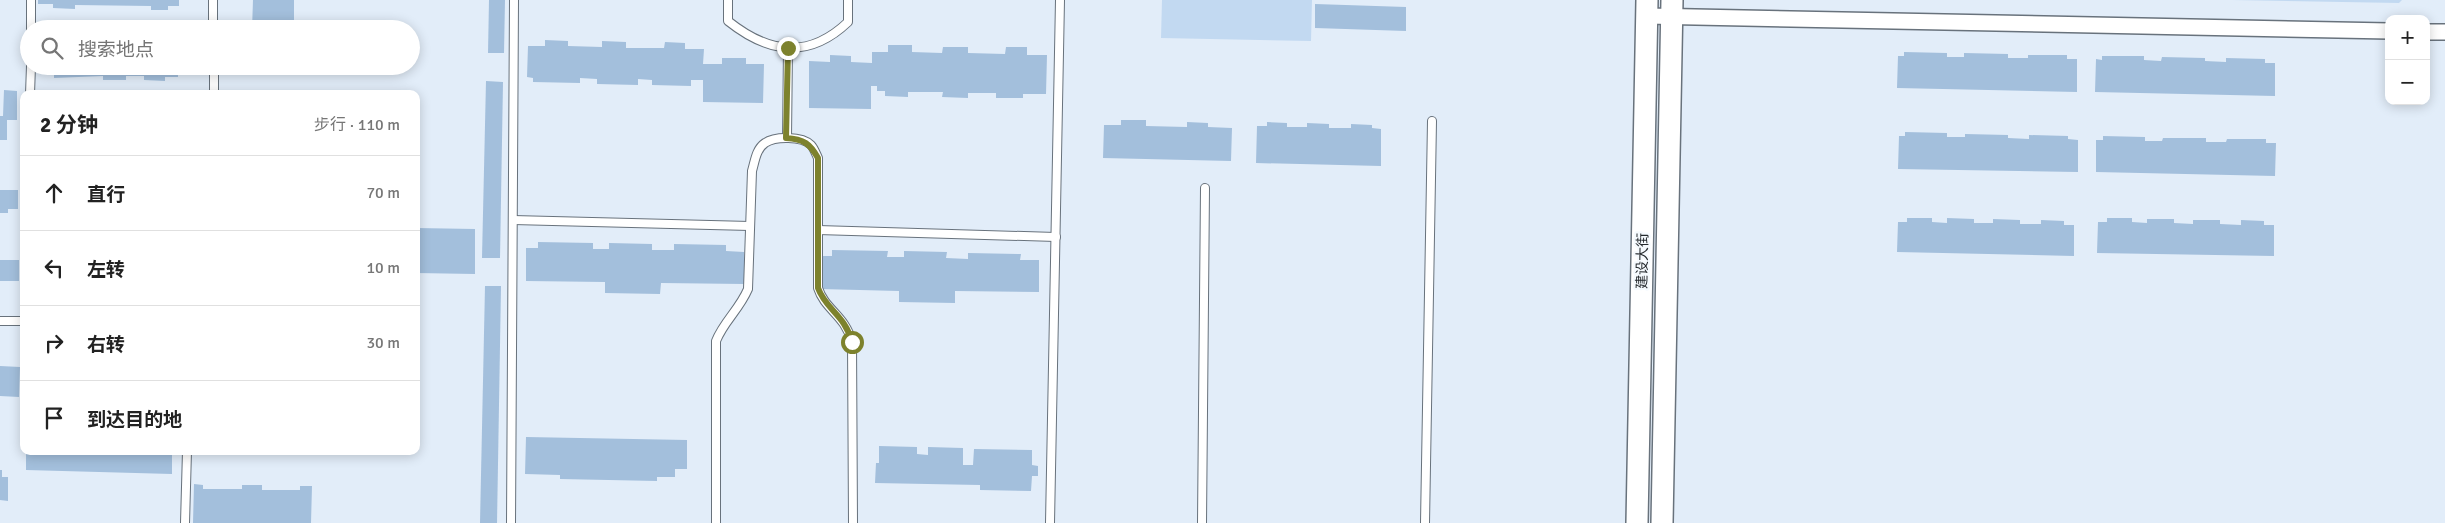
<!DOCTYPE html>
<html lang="zh">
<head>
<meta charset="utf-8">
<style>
  :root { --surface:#fff; --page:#f6f6f6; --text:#222; --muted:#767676; --line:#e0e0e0 }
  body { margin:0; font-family:Signika,"Noto Sans SC",sans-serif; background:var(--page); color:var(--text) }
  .controls { position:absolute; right:15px; top:15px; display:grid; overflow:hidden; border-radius:10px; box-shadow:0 2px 12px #0003 }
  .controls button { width:45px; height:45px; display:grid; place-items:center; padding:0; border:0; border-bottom:1px solid var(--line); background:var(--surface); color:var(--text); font:25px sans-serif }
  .stop { position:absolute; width:15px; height:15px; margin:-11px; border:4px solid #7d822d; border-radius:50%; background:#fff }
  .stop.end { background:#7d822d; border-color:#fff; box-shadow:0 1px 5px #0008 }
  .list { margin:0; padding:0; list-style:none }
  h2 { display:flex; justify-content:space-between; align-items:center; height:65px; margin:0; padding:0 20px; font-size:21px }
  h2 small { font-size:16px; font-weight:400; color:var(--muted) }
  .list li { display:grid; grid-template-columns:32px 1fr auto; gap:15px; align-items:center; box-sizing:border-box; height:75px; padding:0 20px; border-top:1px solid var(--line) }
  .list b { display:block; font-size:19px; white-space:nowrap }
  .list em { font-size:16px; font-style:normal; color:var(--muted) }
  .icon { flex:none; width:28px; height:28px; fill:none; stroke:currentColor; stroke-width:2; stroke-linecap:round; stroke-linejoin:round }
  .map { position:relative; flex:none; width:2445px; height:523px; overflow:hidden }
  .search { position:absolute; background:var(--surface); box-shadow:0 2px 12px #0003; left:20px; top:20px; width:400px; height:55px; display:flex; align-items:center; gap:12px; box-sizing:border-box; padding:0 18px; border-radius:28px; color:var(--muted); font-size:19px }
  .panel { position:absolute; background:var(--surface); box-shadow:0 2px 12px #0003; left:20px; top:90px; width:400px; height:365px; border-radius:10px }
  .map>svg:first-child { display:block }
  .green { fill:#c2d9f1 }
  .building { fill:#a3bfdc }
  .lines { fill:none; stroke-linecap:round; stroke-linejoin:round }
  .lane-casing { stroke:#68727c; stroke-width:10 }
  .street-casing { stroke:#68727c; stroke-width:18 }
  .secondary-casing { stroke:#68727c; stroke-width:24 }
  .lane { stroke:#fff; stroke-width:8 }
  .street { stroke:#fff; stroke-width:15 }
  .secondary { stroke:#fff; stroke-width:21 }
  .route { stroke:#7d822d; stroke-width:6 }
  .labels { text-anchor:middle; stroke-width:4.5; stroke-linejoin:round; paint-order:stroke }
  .street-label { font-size:14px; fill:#24292d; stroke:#f5fafe }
</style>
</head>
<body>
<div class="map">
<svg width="2445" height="523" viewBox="0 0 2445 523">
  <rect width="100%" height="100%" fill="#e2edf9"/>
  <!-- green -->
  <g class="green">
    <polygon points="1162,0 1312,0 1311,41 1161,38"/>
    <polygon points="2232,0 2402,0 2399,3"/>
  </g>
  <!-- building -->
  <g class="building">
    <polygon points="38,0 179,0 179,6 168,6 168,10 151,10 151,6 75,5 75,9 53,8 53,4 38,4"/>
    <polygon points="253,0 294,0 294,29 252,29"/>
    <polygon points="489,0 505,0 504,53 488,53"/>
    <polygon points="1315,4 1406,7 1406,31 1315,28"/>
    <polygon points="545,40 568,41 568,46 602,47 602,41 626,42 626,48 664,48 665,42 685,43 685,49 704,49 703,64 722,64 722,58 746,58 746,64 764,64 763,103 703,102 703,80 691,80 691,86 652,85 652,80 638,79 638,85 597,84 597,79 580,78 580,83 533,82 533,78 527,77 528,46 545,46"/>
    <polygon points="888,45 912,45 912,52 942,53 943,47 968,47 968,53 1005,54 1006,47 1027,47 1027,55 1047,55 1046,94 1023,94 1023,98 996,98 996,93 968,93 968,98 942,97 943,92 908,92 908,97 885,96 885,91 877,91 877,86 871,86 871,109 809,108 809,61 830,62 830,55 851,56 851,62 872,63 872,52 888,52"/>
    <polygon points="1904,52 1947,53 1947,57 1964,57 1964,53 2008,54 2008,58 2028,58 2028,55 2067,55 2067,59 2077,59 2077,92 1897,88 1898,56 1904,56"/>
    <polygon points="2102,56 2144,56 2144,60 2161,61 2162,57 2205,58 2205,61 2226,62 2226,58 2265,59 2265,63 2275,63 2275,96 2095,92 2096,59 2102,60"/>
    <polygon points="40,66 178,66 178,77 165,77 165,81 144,80 144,76 126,76 126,80 103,80 103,76 54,78 54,75 40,74"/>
    <polygon points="252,66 293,66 293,69 252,68"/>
    <polygon points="486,81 503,82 500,258 482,258"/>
    <polygon points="4,90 17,91 17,120 7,120 7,140 0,140 0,116 3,116"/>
    <polygon points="1121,120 1146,120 1146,126 1187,127 1187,122 1208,123 1208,127 1232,128 1231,161 1103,158 1104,125 1121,125"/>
    <polygon points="1267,122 1287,123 1287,127 1307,127 1307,123 1329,124 1329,128 1351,128 1351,124 1372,125 1372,128 1381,129 1381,166 1256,163 1257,126 1267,126"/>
    <polygon points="1905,132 1947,133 1947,137 1965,137 1965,134 2008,135 2008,138 2029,139 2029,135 2068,136 2068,139 2078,140 2078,172 1898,169 1899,136 1905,136"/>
    <polygon points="2103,136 2145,137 2145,141 2162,141 2163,138 2206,138 2206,142 2226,142 2227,139 2266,139 2266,143 2276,143 2275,176 2096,172 2096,140 2103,140"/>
    <polygon points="0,190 18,190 18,209 8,209 8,213 0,213"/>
    <polygon points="1907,218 1932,218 1932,222 1947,223 1947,218 1974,219 1974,223 1993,223 1993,219 2020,220 2020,224 2041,224 2041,220 2064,221 2064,225 2074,225 2074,256 1897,252 1898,222 1907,222"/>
    <polygon points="2107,218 2132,218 2132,222 2147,223 2147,219 2174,219 2174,223 2193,224 2193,220 2220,220 2220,224 2241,225 2241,220 2264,221 2264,225 2274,225 2274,256 2097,253 2098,222 2107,222"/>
    <polygon points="416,228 475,229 475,274 416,273"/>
    <polygon points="538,242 593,243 593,249 609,249 609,243 652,244 652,250 674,250 674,244 726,245 726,251 744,252 744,284 661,283 660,294 605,293 605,282 526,281 526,248 538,248"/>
    <polygon points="832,250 888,251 887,257 904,257 904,251 947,252 946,258 968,259 968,253 1021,254 1020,260 1039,260 1039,292 955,291 955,303 899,302 899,291 820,289 821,256 832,256"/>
    <rect x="0" y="260" width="19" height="21"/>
    <polygon points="485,286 501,286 497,523 480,523"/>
    <polygon points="0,366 20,367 19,397 0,396"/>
    <polygon points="526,437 687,440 687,469 675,469 675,477 657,477 657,481 560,479 560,475 525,474"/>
    <polygon points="879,446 917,447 917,454 928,455 928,447 963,448 963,465 973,465 974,449 1032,450 1032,465 1038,466 1038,476 1032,476 1031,491 980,490 980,485 875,483 876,463 879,463"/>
    <polygon points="26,451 172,451 172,474 26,470"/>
    <polygon points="0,470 2,470 2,477 8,477 8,501 0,500"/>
    <polygon points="194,484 203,485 203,489 242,489 242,485 262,485 262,490 300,490 300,486 312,486 311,523 193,523"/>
  </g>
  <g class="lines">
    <defs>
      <g id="lane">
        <polyline points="213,0 213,29"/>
        <path d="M 728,0 L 728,21 C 768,53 808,60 848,22 L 848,0"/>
        <polyline points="31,29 31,0"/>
        <polyline points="214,66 214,94"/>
        <polyline points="30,94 31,66"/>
        <polyline points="787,138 788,48"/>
        <polyline points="513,220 750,226"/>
        <polyline points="818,230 1056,237"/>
        <polyline points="0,321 24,321"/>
        <polyline points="185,523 187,451"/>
        <polyline points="511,523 514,0"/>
        <path d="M 716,523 L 716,341 C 724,321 739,310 748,289 L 752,171 C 755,161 756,149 765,143 C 775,136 802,136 811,145 C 814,148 816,154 818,158 L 818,288 C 825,310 845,315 852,342 L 853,523"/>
        <polyline points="1050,523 1060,0"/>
        <polyline points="1202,523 1205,188"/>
        <polyline points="1425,523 1432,121"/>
      </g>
      <g id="street">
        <polyline points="1647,16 2389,31"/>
        <polyline points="2426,32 2445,32"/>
      </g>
      <g id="secondary">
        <polyline points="1637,523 1647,0"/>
        <polyline points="1662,523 1672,0"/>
      </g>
    </defs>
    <!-- lane casing -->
    <use href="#lane" class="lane-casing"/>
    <!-- street casing -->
    <use href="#street" class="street-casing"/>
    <!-- secondary casing -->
    <use href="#secondary" class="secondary-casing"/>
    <!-- lane -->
    <use href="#lane" class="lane"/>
    <!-- street -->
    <use href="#street" class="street"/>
    <!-- secondary -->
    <use href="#secondary" class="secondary"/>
  </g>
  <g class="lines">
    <!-- route -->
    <path class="route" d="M 788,48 L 786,138 C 804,139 810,144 818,158 L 818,288 C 826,310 845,315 852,342"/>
  </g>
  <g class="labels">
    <!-- street labels -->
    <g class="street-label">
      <text transform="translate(1642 261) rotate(-89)" y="5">建设大街</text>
    </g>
  </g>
</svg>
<div class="controls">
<button>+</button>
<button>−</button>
</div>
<div class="stop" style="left:852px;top:342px"></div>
<div class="stop end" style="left:788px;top:48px"></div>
<div class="search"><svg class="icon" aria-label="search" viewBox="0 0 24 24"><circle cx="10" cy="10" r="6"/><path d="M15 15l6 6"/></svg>搜索地点</div>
<section class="panel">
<h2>2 分钟<small>步行 · 110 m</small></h2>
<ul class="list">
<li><svg class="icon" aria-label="ahead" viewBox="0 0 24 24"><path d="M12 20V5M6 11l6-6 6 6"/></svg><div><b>直行</b></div><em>70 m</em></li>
<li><svg class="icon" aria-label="left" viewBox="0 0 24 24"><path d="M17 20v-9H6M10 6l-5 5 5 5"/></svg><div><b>左转</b></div><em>10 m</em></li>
<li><svg class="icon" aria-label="right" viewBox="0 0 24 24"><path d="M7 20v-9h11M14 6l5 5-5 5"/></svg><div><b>右转</b></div><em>30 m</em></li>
<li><svg class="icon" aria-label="arrive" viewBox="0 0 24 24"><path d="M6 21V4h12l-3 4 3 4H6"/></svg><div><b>到达目的地</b></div></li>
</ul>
</section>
</div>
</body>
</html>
